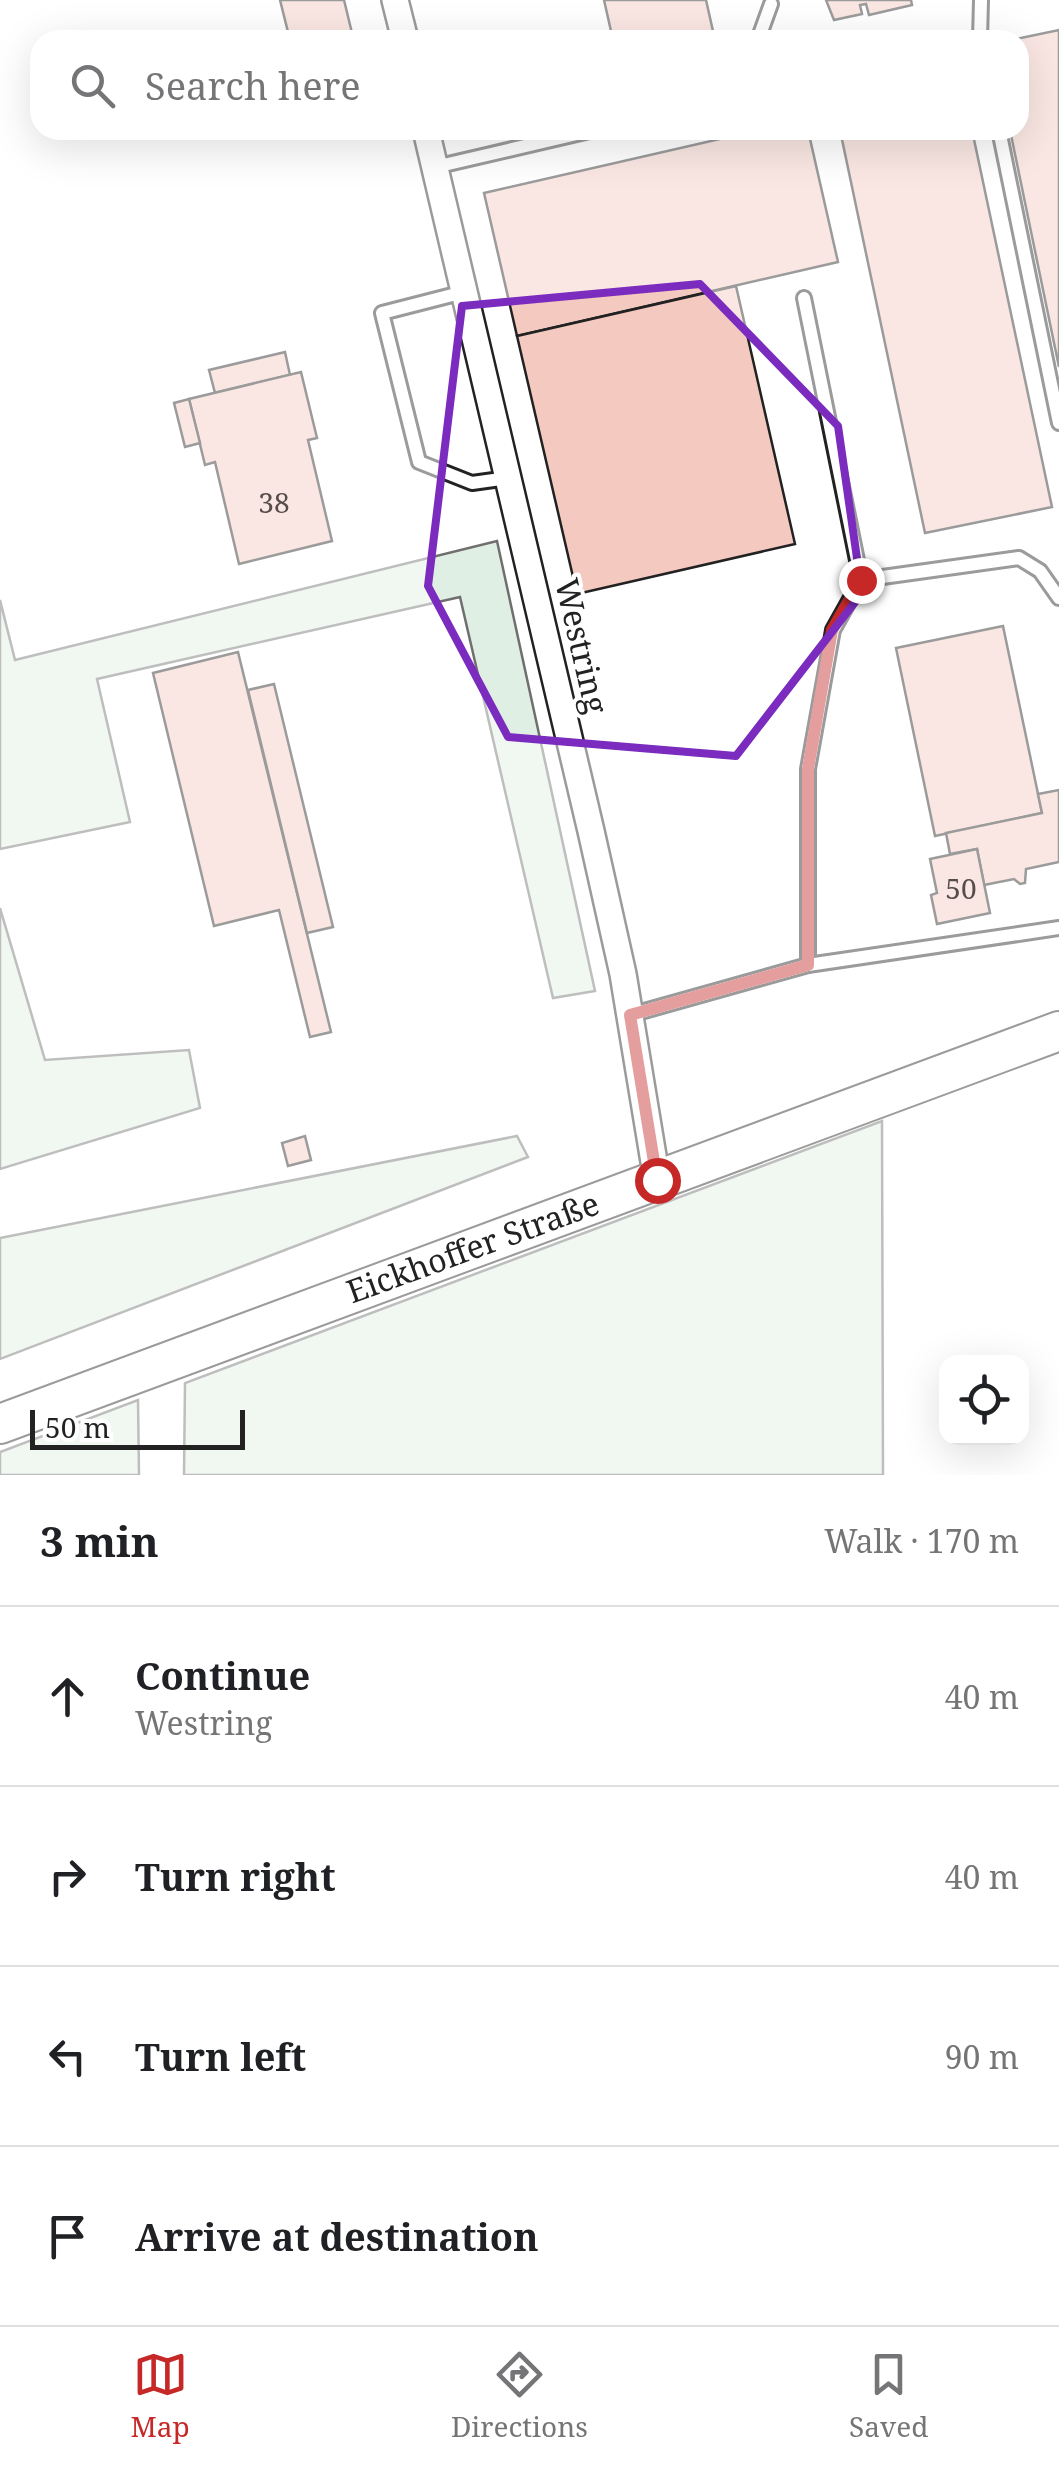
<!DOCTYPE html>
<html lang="en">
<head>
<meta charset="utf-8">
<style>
  :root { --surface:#fff; --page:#f6f6f6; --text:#202124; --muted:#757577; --line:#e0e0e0; --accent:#c62828 }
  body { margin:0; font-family:"Noto Serif",serif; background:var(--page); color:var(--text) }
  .controls { position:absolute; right:30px; bottom:30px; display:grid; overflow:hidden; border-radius:20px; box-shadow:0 10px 40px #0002 }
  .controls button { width:90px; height:90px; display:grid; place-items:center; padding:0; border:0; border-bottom:2px solid var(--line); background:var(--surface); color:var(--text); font:50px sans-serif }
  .scale { position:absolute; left:30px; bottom:25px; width:215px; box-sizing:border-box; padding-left:10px; border:5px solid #222; border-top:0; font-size:28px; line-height:35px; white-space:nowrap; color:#222; -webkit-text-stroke:8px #fff; paint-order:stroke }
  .stop { position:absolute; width:30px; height:30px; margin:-22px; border:8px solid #c62828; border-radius:50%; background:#fff }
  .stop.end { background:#c62828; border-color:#fff; box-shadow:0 2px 10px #0008 }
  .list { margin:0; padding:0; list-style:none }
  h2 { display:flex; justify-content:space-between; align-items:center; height:130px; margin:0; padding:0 40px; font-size:42px }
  h2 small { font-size:32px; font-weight:400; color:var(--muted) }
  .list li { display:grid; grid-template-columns:65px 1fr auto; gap:30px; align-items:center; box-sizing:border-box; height:180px; padding:0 40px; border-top:2px solid var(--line) }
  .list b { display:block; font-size:38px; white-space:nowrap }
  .list p { margin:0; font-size:32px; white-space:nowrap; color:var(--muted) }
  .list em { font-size:32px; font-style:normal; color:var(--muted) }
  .icon { flex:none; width:55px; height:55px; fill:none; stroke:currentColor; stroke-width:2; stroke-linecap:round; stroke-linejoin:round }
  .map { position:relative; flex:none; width:1059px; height:1475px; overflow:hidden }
  .search { position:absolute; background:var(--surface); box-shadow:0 10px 40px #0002; left:30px; right:30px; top:30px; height:110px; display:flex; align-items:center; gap:25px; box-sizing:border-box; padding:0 35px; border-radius:30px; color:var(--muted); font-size:38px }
  .sheet { height:850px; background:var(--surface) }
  nav { display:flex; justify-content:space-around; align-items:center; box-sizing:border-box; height:140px; border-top:2px solid var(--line); background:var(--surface); font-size:28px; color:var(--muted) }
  nav a { display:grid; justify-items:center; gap:5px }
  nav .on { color:var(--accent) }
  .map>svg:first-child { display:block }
  .green { fill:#e0efe3; stroke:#6f6f6f; stroke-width:2.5 }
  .building { fill:#f3c9c0; stroke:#222; stroke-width:2.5 }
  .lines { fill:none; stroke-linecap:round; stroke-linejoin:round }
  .service-casing { stroke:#222; stroke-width:18 }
  .minor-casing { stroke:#222; stroke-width:30 }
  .secondary-casing { stroke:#222; stroke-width:42 }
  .service { stroke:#fff; stroke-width:12 }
  .minor { stroke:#fff; stroke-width:25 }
  .secondary { stroke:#fff; stroke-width:38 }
  .route { stroke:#c62828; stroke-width:12 }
  .marked { fill:none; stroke:#7b2cbf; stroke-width:8; stroke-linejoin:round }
  .labels { text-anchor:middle; stroke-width:8; stroke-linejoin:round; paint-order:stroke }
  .number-label { font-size:28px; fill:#564c4a }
  .street-label { font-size:32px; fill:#222; stroke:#fff }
</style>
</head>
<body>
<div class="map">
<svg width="1059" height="1475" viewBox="0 0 1059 1475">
  <rect width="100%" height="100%" fill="#fff"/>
  <!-- green -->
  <g class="green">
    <polygon points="497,541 595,991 553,998 460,597 97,679 130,822 0,849 0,600 15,660"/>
    <polygon points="0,908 45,1060 189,1050 200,1108 0,1169"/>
    <polygon points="882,1121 883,1475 184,1475 185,1383"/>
    <polygon points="517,1136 528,1157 0,1359 0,1238"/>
    <polygon points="138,1400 139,1475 0,1475 0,1452"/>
  </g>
  <!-- building -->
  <g class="building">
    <polygon points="280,0 344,0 352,33 321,40 290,40"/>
    <polygon points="604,0 706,0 715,40 613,40"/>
    <polygon points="826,0 911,0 912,5 869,15 866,4 860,5 862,14 834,20"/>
    <polygon points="1059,30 1059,367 1010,130 1019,130 1019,40 1011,40"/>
    <polygon points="759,130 808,130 838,262 517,336 484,193"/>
    <polygon points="840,130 972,130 1052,507 925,533"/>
    <polygon points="736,286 795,544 577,594 517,336"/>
    <polygon points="285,352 290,375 215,393 209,370"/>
    <polygon points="301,372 317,438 308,440 332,541 239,564 215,462 205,465 189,399"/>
    <polygon points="189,399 200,443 185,447 174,403"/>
    <polygon points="1003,626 1042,813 935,836 896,648"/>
    <polygon points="238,652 331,1032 310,1037 279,910 214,926 153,673"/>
    <polygon points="274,684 333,927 307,933 248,690"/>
    <polygon points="1059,790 1059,862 1026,869 1025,883 1020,884 1014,879 984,885 977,849 950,854 946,833 1042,813 1038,794"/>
    <polygon points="977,849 990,913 937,924 931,895 937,893 930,859"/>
    <polygon points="305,1136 311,1160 288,1166 282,1143"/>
  </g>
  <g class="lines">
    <defs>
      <g id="service">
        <polyline points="758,40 771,4"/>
        <polyline points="980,40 981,0"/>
        <polyline points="999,130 1059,423"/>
        <polyline points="435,167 594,130"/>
        <polyline points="464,292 382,313 419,462 472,483 508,478"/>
        <polyline points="804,298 861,580"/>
        <polyline points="808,965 1059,928"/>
        <polyline points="630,1015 808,965 808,769 833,630 861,580 1019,558 1040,571 1059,598"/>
      </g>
      <g id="minor">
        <polyline points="395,0 405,40"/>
        <polyline points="426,130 591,831 623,974 657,1180"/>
      </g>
      <polyline id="secondary" points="0,1424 1059,1031"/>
    </defs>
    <!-- service casing -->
    <use href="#service" class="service-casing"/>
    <!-- minor casing -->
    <use href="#minor" class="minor-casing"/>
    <!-- secondary casing -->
    <use href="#secondary" class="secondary-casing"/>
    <!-- service -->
    <use href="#service" class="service"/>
    <!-- minor -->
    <use href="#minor" class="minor"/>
    <!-- secondary -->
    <use href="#secondary" class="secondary"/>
  </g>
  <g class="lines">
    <!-- route -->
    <polyline class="route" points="657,1180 630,1015 808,965 808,769 832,630 861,580"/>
  </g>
  <!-- marked area -->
  <path d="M0 0H1059V1475H0ZM 700,284 L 838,426 L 862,593 L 736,756 L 508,737 L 428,586 L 462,306 Z" fill="#fff" fill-opacity=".55" fill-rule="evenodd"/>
  <path class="marked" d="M 700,284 L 838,426 L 862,593 L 736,756 L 508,737 L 428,586 L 462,306 Z"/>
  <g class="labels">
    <!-- number labels -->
    <g class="number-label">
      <text x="274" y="513">38</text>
      <text x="961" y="899">50</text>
    </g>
    <!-- street labels -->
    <g class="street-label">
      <text transform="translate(581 646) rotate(77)" y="11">Westring</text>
      <text transform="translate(473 1248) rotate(-20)" y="11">Eickhoffer Straße</text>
    </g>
  </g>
</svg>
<div class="controls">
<button><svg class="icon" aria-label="locate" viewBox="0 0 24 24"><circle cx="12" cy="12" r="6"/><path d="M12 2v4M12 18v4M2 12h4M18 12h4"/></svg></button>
</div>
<div class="scale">50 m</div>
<div class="stop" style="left:657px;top:1180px"></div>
<div class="stop end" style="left:861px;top:580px"></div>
<div class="search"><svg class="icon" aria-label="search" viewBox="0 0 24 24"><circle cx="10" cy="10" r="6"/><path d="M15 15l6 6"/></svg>Search here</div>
</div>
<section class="sheet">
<h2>3 min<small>Walk · 170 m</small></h2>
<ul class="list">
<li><svg class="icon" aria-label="ahead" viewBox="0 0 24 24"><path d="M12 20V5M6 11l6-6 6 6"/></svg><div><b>Continue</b><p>Westring</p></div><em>40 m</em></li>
<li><svg class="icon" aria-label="right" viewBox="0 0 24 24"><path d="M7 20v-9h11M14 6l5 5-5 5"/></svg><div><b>Turn right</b></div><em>40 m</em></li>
<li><svg class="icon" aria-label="left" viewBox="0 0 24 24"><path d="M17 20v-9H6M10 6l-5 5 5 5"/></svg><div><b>Turn left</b></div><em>90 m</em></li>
<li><svg class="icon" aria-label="arrive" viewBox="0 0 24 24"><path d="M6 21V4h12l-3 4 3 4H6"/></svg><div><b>Arrive at destination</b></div></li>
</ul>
</section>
<nav>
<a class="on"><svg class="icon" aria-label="map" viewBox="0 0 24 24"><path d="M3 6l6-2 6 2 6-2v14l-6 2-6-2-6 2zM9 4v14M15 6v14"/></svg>Map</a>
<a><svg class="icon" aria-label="directions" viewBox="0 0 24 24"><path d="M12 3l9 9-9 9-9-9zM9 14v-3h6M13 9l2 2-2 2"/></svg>Directions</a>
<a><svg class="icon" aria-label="saved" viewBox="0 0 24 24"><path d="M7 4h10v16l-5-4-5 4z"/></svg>Saved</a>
</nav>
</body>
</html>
